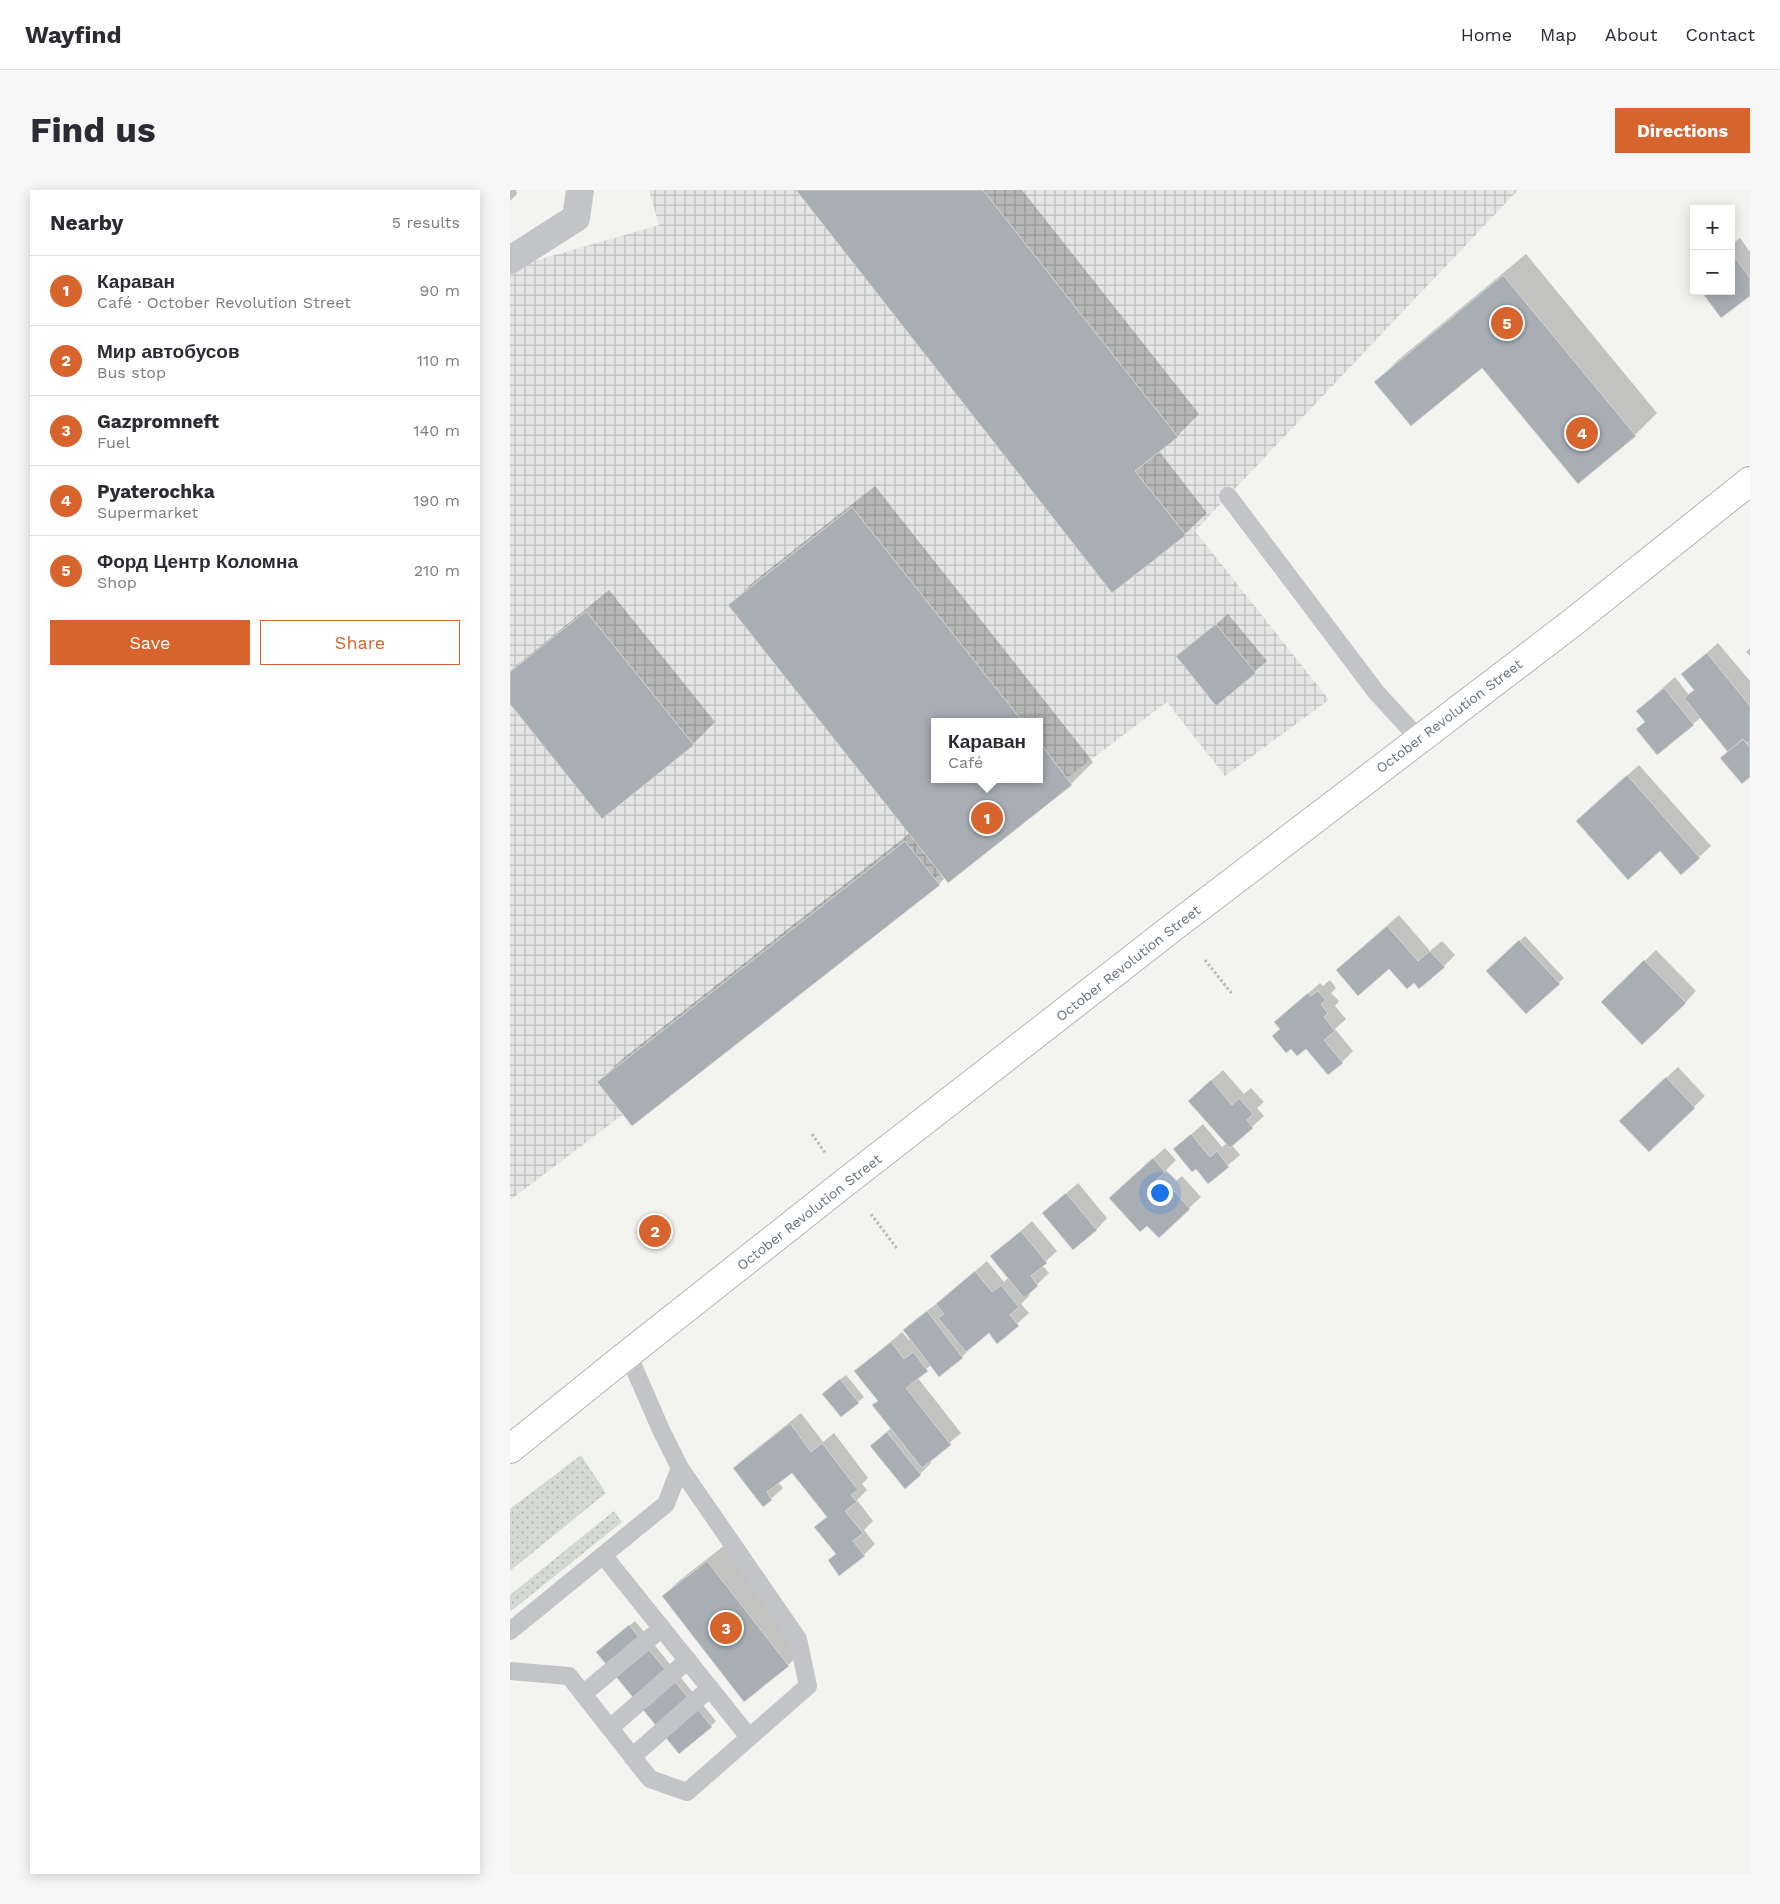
<!DOCTYPE html>
<html lang="en">
<head>
<meta charset="utf-8">
<style>
  :root { --surface:#fff; --page:#f7f7f7; --text:#2b2b33; --muted:#7c7c81; --line:#e1e1e2; --accent:#d7642d }
  body { margin:0; font-family:"Work Sans",sans-serif; background:var(--page); color:var(--text) }
  .controls { position:absolute; right:15px; top:15px; display:grid; overflow:hidden; border-radius:0px; box-shadow:0 2px 12px #0003 }
  .controls button { width:45px; height:45px; display:grid; place-items:center; padding:0; border:0; border-bottom:1px solid var(--line); background:var(--surface); color:var(--text); font:25px sans-serif }
  .you { position:absolute; left:649px; top:1002px; width:18px; height:18px; margin:-12px; border:4px solid #fff; border-radius:50%; background:#1a73e8; box-shadow:0 0 0 8px #1a73e833 }
  .badge { display:grid; place-items:center; width:32px; height:32px; border-radius:50%; background:var(--accent); color:#fff; font-size:16px; font-weight:700 }
  .pin { position:absolute; translate:-50% -50%; border:2px solid #fff; box-shadow:0 1px 5px #0006 }
  .popup { position:absolute; left:421px; top:528px; width:112px; height:65px; box-sizing:border-box; display:grid; place-content:center; border-radius:0px; background:var(--surface); filter:drop-shadow(0 1px 4px #0005); font-size:16px; white-space:nowrap; color:var(--muted) }
  .popup b { font-size:19px; color:var(--text) }
  .popup::after { content:''; position:absolute; left:50%; top:100%; margin-left:-10px; border:10px solid transparent; border-top-color:var(--surface) }
  .list { margin:0; padding:0; list-style:none }
  h2 { display:flex; justify-content:space-between; align-items:center; height:65px; margin:0; padding:0 20px; font-size:21px }
  h2 small { font-size:16px; font-weight:400; color:var(--muted) }
  .list li { display:grid; grid-template-columns:32px 1fr auto; gap:15px; align-items:center; box-sizing:border-box; height:70px; padding:0 20px; border-top:1px solid var(--line) }
  .list b { display:block; font-size:19px; white-space:nowrap }
  .list p { margin:0; font-size:16px; white-space:nowrap; color:var(--muted) }
  .list em { font-size:16px; font-style:normal; color:var(--muted) }
  .actions { display:flex; gap:10px; padding:15px 20px }
  .actions a { flex:1; padding:11px 0; border:1px solid var(--accent); border-radius:0px; text-align:center; font-size:18px; color:var(--accent) }
  .actions .main { background:var(--accent); color:#fff }
  .map { position:relative; flex:none; width:1240px; height:1684px; overflow:hidden; border-radius:0px }
  header { display:flex; align-items:center; gap:30px; box-sizing:border-box; height:70px; padding:0 25px; background:var(--surface); border-bottom:1px solid var(--line) }
  header strong { font-size:24px }
  nav { display:flex; gap:28px; margin-inline-start:auto; font-size:18px }
  .intro { display:flex; align-items:center; justify-content:space-between; box-sizing:border-box; height:120px; padding:0 30px }
  h1 { margin:0; font-size:35px }
  .button { padding:12px 22px; border-radius:0px; background:var(--accent); color:#fff; font-size:18px; font-weight:700 }
  main { display:flex; gap:30px; padding:0 30px }
  aside { flex:1; background:var(--surface); border-radius:0px; box-shadow:0 2px 12px #0003 }
  .map>svg:first-child { display:block }
  .industrial { fill:url(#industrial-grid); fill-rule:evenodd }
  .grass { fill:url(#grass-dots) }
  .shadow { fill:#0003; fill-rule:evenodd }
  .building { fill:#a8aeb4; stroke:#d5d5d3 }
  .lines { fill:none; stroke-linecap:round; stroke-linejoin:round }
  .primary-casing { stroke:#b3b6b9; stroke-width:30 }
  .path { stroke:#b9bbbd; stroke-width:3; stroke-dasharray:2.5 2.5; stroke-linecap:butt }
  .lane { stroke:#c2c4c8; stroke-width:18 }
  .street { stroke:#c2c4c8; stroke-width:28 }
  .primary { stroke:#fff; stroke-width:28 }
  .labels { text-anchor:middle; stroke-width:5; stroke-linejoin:round; paint-order:stroke }
  .street-label { font-size:14px; fill:#65717f; stroke:#fff }
</style>
</head>
<body>
<header>
<strong>Wayfind</strong>
<nav><a>Home</a><a>Map</a><a>About</a><a>Contact</a></nav>
</header>
<div class="intro"><h1>Find us</h1><a class="button">Directions</a></div>
<main>
<aside>
<h2>Nearby<small>5 results</small></h2>
<ul class="list">
<li><span class="badge">1</span><div><b>Караван</b><p>Café · October Revolution Street</p></div><em>90 m</em></li>
<li><span class="badge">2</span><div><b>Мир автобусов</b><p>Bus stop</p></div><em>110 m</em></li>
<li><span class="badge">3</span><div><b>Gazpromneft</b><p>Fuel</p></div><em>140 m</em></li>
<li><span class="badge">4</span><div><b>Pyaterochka</b><p>Supermarket</p></div><em>190 m</em></li>
<li><span class="badge">5</span><div><b>Форд Центр Коломна</b><p>Shop</p></div><em>210 m</em></li>
</ul>
<div class="actions"><a class="main">Save</a><a>Share</a></div>
</aside>
<div class="map">
<svg width="1240" height="1684" viewBox="0 0 1240 1684">
  <defs>
    <pattern id="industrial-grid" width="8" height="8" patternUnits="userSpaceOnUse" patternTransform="scale(1.25)"><rect width="8" height="8" fill="#e4e5e4"/><path d="M0 4h8M4 0v8" fill="none" stroke="#bcbebe"/></pattern>
    <pattern id="grass-dots" width="8" height="8" patternUnits="userSpaceOnUse" patternTransform="scale(1.25)"><rect width="8" height="8" fill="#d4dad1"/><path d="M2 2h.1M6 6h.1" fill="none" stroke="#b0b5af" stroke-width="1.8" stroke-linecap="round"/></pattern>
  </defs>
  <rect width="100%" height="100%" fill="#f3f4f0"/>
  <!-- industrial -->
  <path class="industrial" d="M 139,0 L 1008,0 L 685,341 L 819,510 L 715,586 L 657,512 L 0,1010 L 0,78 L 149,35 ZM 424,532 L 530,532 L 530,589 L 424,589 Z"/>
  <!-- grass -->
  <g class="grass">
    <polygon points="71,1265 96,1303 0,1381 0,1319"/>
    <polygon points="104,1321 112,1332 0,1422 0,1405"/>
  </g>
  <!-- shadow -->
  <g class="shadow">
    <polygon points="0,0 6,0 7,4 0,11"/>
    <polygon points="287,0 512,0 689,224 667,246 649,261 697,323 675,344"/>
    <polygon points="1230,48 1240,62 1240,105 1221,101 1221,55"/>
    <polygon points="1016,64 1147,223 1125,245 972,176 866,192 888,170"/>
    <path d="M 365,296 L 583,572 L 561,594 L 438,691 L 435,688 L 429,694 L 89,892 L 111,870 L 400,643 L 220,415 L 242,393 ZM 424,532 L 530,532 L 530,589 L 424,589 Z"/>
    <polygon points="99,400 205,532 183,554 92,627 0,512 0,481"/>
    <polygon points="718,424 757,471 706,514 667,467"/>
    <polygon points="1208,453 1240,491 1240,586 1191,527 1183,534 1128,539 1136,531 1127,521 1165,487 1179,505 1185,499 1173,484"/>
    <polygon points="1240,458 1240,466 1236,462"/>
    <polygon points="1129,575 1201,656 1172,683 1150,659 1079,620"/>
    <polygon points="889,725 920,761 932,751 945,765 934,776 904,791 879,777 839,769"/>
    <polygon points="1015,746 1054,788 1017,823 978,781"/>
    <polygon points="1146,760 1186,801 1175,813 1104,801"/>
    <polygon points="820,790 826,798 821,803 829,811 825,816 836,829 825,839 843,861 832,872 797,857 771,838 766,832 810,793 813,796"/>
    <polygon points="1168,877 1195,906 1184,917 1122,920"/>
    <polygon points="713,880 734,904 741,898 754,912 747,918 754,926 722,955 730,965 698,992 686,977 665,959 693,934 712,957 717,953 691,900"/>
    <polygon points="655,958 666,970 656,980 666,991 672,986 691,1007 649,1046 612,996"/>
    <polygon points="568,993 597,1028 586,1040 534,1023"/>
    <polygon points="522,1031 547,1061 532,1075 539,1083 518,1103 520,1105 511,1114 519,1123 487,1152 479,1142 463,1155 452,1167 429,1185 421,1175 407,1187 451,1243 419,1270 421,1273 410,1284 361,1256 381,1238 369,1210 346,1181 392,1142 399,1150 401,1148 394,1140 406,1129 429,1112 477,1071 494,1092 499,1087 482,1066"/>
    <polygon points="336,1185 354,1207 332,1225 319,1198"/>
    <polygon points="291,1223 313,1252 324,1243 358,1288 352,1294 357,1300 347,1310 363,1331 354,1340 365,1354 354,1365 319,1370 326,1363 306,1337 317,1326 282,1281 268,1292 273,1298 254,1315 225,1278 236,1267"/>
    <polygon points="215,1355 295,1459 278,1475 153,1406 170,1390"/>
    <polygon points="125,1431 206,1531 201,1536 93,1457"/>
  </g>
  <!-- building -->
  <g class="building">
    <polygon points="286,0 473,0 668,247 625,281 676,345 602,403"/>
    <polygon points="1221,62 1240,88 1240,106 1211,128 1191,101 1221,101"/>
    <polygon points="993,85 1126,246 1068,294 972,178 901,236 864,192"/>
    <polygon points="342,317 513,532 424,532 424,589 530,589 530,553 562,595 438,693 218,415"/>
    <polygon points="76,421 184,555 92,629 0,514 0,482"/>
    <polygon points="706,434 746,483 706,516 666,466"/>
    <polygon points="1197,463 1240,516 1240,551 1237,553 1233,549 1218,562 1174,508 1184,500 1171,484"/>
    <polygon points="1154,498 1184,535 1147,565 1126,539 1135,532 1126,521"/>
    <polygon points="1233,549 1240,557 1240,587 1232,594 1210,568"/>
    <polygon points="1117,585 1190,668 1171,685 1150,661 1118,690 1066,631"/>
    <polygon points="395,651 430,695 122,936 87,892"/>
    <polygon points="877,736 908,771 920,761 935,777 909,799 904,793 897,799 879,779 848,806 826,780"/>
    <polygon points="1009,750 1050,794 1016,824 976,781"/>
    <polygon points="1134,770 1176,813 1132,855 1091,812"/>
    <polygon points="808,801 816,810 811,814 818,823 814,827 825,841 814,850 833,873 818,885 796,859 787,866 781,859 776,863 762,846 770,839 764,832 798,803 801,806"/>
    <polygon points="1156,887 1185,918 1139,962 1109,931"/>
    <polygon points="701,890 722,915 729,908 743,924 737,930 743,938 720,958 678,911"/>
    <polygon points="681,944 700,967 707,961 719,977 698,994 686,979 682,982 663,959"/>
    <polygon points="643,968 655,982 645,991 655,1001 660,996 680,1019 649,1048 637,1036 630,1042 599,1008"/>
    <polygon points="556,1003 587,1040 563,1060 532,1023"/>
    <polygon points="511,1041 537,1073 521,1086 528,1096 514,1108 480,1066"/>
    <polygon points="465,1081 482,1102 491,1095 509,1117 500,1125 509,1136 487,1154 479,1143 456,1162 428,1128 434,1124 426,1114"/>
    <polygon points="417,1121 453,1168 429,1187 393,1140"/>
    <polygon points="381,1152 394,1169 403,1162 418,1181 396,1198 441,1255 412,1278 362,1215 368,1211 344,1181"/>
    <polygon points="330,1189 349,1213 331,1227 312,1204"/>
    <polygon points="280,1233 301,1262 312,1253 348,1300 341,1305 347,1312 335,1321 353,1343 343,1351 355,1366 329,1386 318,1370 326,1364 304,1337 317,1327 282,1283 257,1302 262,1310 253,1317 223,1278"/>
    <polygon points="377,1242 411,1285 395,1299 360,1256"/>
    <polygon points="197,1371 279,1476 234,1512 152,1406"/>
    <polygon points="119,1435 202,1537 169,1564 86,1462"/>
  </g>
  <g class="lines">
    <defs>
      <polyline id="primary" points="0,1259 118,1164 337,991 666,735 1062,433 1240,291"/>
    </defs>
    <!-- primary casing -->
    <use href="#primary" class="primary-casing"/>
    <!-- path -->
    <g class="path">
      <polyline points="695,770 723,805"/>
      <polyline points="302,944 316,964"/>
      <polyline points="361,1024 388,1060"/>
    </g>
    <!-- lane -->
    <g class="lane">
      <polyline points="718,306 866,502 909,549"/>
      <polyline points="93,1365 239,1547"/>
      <polyline points="0,1441 156,1314 170,1278"/>
      <polyline points="0,1481 59,1486 140,1589 177,1602 298,1496 288,1449 170,1278 151,1240 118,1164"/>
      <polyline points="73,1504 152,1438"/>
      <polyline points="100,1538 178,1470"/>
      <polyline points="122,1567 200,1498"/>
    </g>
    <!-- street -->
    <polyline class="street" points="0,70 66,28 70,0"/>
    <!-- primary -->
    <use href="#primary" class="primary"/>
  </g>
  <g class="labels">
    <!-- street labels -->
    <g class="street-label">
      <text transform="translate(939 526) rotate(-37)" y="5">October Revolution Street</text>
      <text transform="translate(618 773) rotate(-38)" y="5">October Revolution Street</text>
      <text transform="translate(299 1022) rotate(-38)" y="5">October Revolution Street</text>
    </g>
  </g>
</svg>
<div class="controls">
<button>+</button>
<button>−</button>
</div>
<div class="you"></div>
<div class="pin badge" style="left:477px;top:628px">1</div>
<div class="popup"><b>Караван</b>Café</div>
<div class="pin badge" style="left:145px;top:1041px">2</div>
<div class="pin badge" style="left:216px;top:1438px">3</div>
<div class="pin badge" style="left:1072px;top:243px">4</div>
<div class="pin badge" style="left:997px;top:133px">5</div>
</div>
</main>
</body>
</html>
